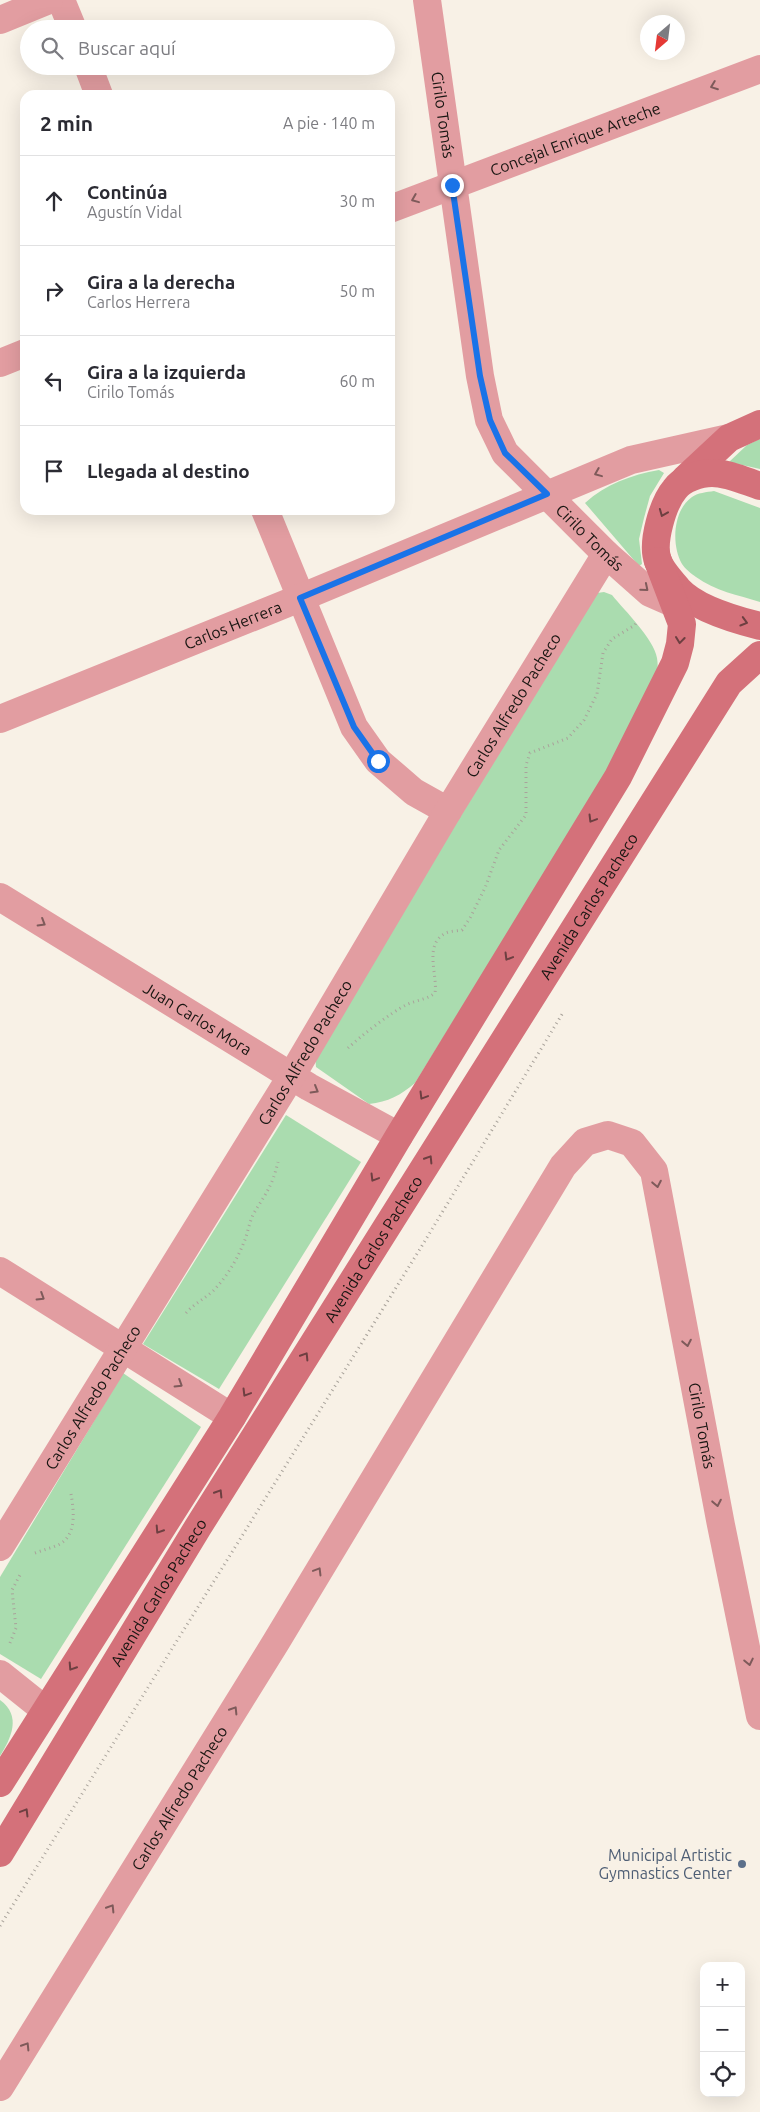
<!DOCTYPE html>
<html lang="es">
<head>
<meta charset="utf-8">
<style>
  :root { --surface:#fff; --page:#f7f7f7; --text:#2b2b33; --muted:#7c7c81; --line:#e1e1e2 }
  body { margin:0; font-family:Ubuntu,sans-serif; background:var(--page); color:var(--text) }
  .controls { position:absolute; right:15px; bottom:15px; display:grid; overflow:hidden; border-radius:10px; box-shadow:0 5px 20px #0002 }
  .controls button { width:45px; height:45px; display:grid; place-items:center; padding:0; border:0; border-bottom:1px solid var(--line); background:var(--surface); color:var(--text); font:25px sans-serif }
  .compass { position:absolute; left:640px; top:15px; width:45px; height:45px; border-radius:50%; background:var(--surface); box-shadow:0 5px 20px #0002; rotate:208deg }
  .stop { position:absolute; width:15px; height:15px; margin:-11px; border:4px solid #1a73e8; border-radius:50%; background:#fff }
  .stop.end { background:#1a73e8; border-color:#fff; box-shadow:0 1px 5px #0008 }
  .list { margin:0; padding:0; list-style:none }
  h2 { display:flex; justify-content:space-between; align-items:center; height:65px; margin:0; padding:0 20px; font-size:21px }
  h2 small { font-size:16px; font-weight:400; color:var(--muted) }
  .list li { display:grid; grid-template-columns:32px 1fr auto; gap:15px; align-items:center; box-sizing:border-box; height:90px; padding:0 20px; border-top:1px solid var(--line) }
  .list b { display:block; font-size:19px; white-space:nowrap }
  .list p { margin:0; font-size:16px; white-space:nowrap; color:var(--muted) }
  .list em { font-size:16px; font-style:normal; color:var(--muted) }
  .icon { flex:none; width:28px; height:28px; fill:none; stroke:currentColor; stroke-width:2; stroke-linecap:round; stroke-linejoin:round }
  .map { position:relative; flex:none; width:760px; height:2112px; overflow:hidden }
  .search { position:absolute; background:var(--surface); box-shadow:0 5px 20px #0002; left:20px; top:20px; width:375px; height:55px; display:flex; align-items:center; gap:12px; box-sizing:border-box; padding:0 18px; border-radius:28px; color:var(--muted); font-size:19px }
  .panel { position:absolute; background:var(--surface); box-shadow:0 5px 20px #0002; left:20px; top:90px; width:375px; height:425px; border-radius:15px }
  .map>svg:first-child { display:block }
  .green { fill:#aadcaf }
  .lines { fill:none; stroke-linecap:round; stroke-linejoin:round }
  .path { stroke:#a9a39b; stroke-width:3; stroke-dasharray:1 4; stroke-linecap:butt }
  .street { stroke:#e29da1; stroke-width:28 }
  .secondary { stroke:#d4717a; stroke-width:28 }
  .oneway { stroke:#7e5a5a }
  .oneway2 { stroke:#6d3f41 }
  .route { stroke:#1a73e8; stroke-width:6 }
  .service-dot { fill:#5c6f8a; stroke:#f8f1e6; stroke-width:2 }
  .labels { text-anchor:middle; stroke-width:4; stroke-linejoin:round; paint-order:stroke }
  .street-label { font-size:16px; fill:#191612; stroke:#f8f1e6 }
  .service-label { font-size:16px; fill:#4e5e75; stroke:#f8f1e6; text-anchor:end }
</style>
</head>
<body>
<div class="map">
<svg width="760" height="2112" viewBox="0 0 760 2112">
  <rect width="100%" height="100%" fill="#f8f1e6"/>
  <!-- green -->
  <g class="green">
    <polygon points="760,439 760,469 729,462 747,445"/>
    <path d="M 659,470 L 664,473 L 650,496 L 644,518 L 639,539 L 642,564 L 639,566 L 585,503 C 606,484 631,475 659,470 Z"/>
    <path d="M 714,491 L 760,508 L 760,602 C 738,595 715,591 696,577 C 692,574 685,569 682,564 C 671,545 673,510 692,497 C 697,493 707,492 714,491 Z"/>
    <path d="M 604,592 L 612,595 C 625,611 654,639 657,658 C 661,681 646,705 637,725 L 415,1083 C 401,1095 388,1102 369,1104 L 316,1067 L 315,1054 L 597,593 Z"/>
    <polygon points="286,1115 361,1162 219,1389 143,1344"/>
    <polygon points="123,1373 201,1427 41,1679 0,1654 0,1577"/>
    <path d="M 0,1700 C 22,1716 11,1738 0,1756 Z"/>
  </g>
  <g class="lines">
    <!-- path -->
    <g class="path">
      <path d="M 348,1048 C 361,1036 390,1013 406,1005 C 416,1000 426,1000 435,993 C 438,975 423,944 446,933 C 450,931 457,931 462,930 L 470,918 L 485,888 L 499,850 L 526,815 L 526,765 L 530,753 L 568,738 L 584,720 L 597,694 L 603,653 L 612,639 L 635,625 L 637,621"/>
      <path d="M 186,1313 C 194,1304 204,1299 213,1291 C 226,1278 237,1260 244,1242 C 248,1233 249,1222 254,1213 C 266,1193 272,1187 278,1162"/>
      <path d="M 35,1553 C 43,1550 51,1548 58,1545 C 77,1536 74,1511 71,1494"/>
      <polyline points="10,1643 16,1628 12,1590 21,1573"/>
      <polyline points="0,1926 420,1249 564,1011"/>
    </g>
    <!-- street -->
    <g class="street">
      <polyline points="61,0 73,29"/>
      <path id="s1" d="M 427,0 L 480,376 L 489,420 L 505,453 L 606,554 L 650,593 L 675,604 L 693,602"/>
      <polyline points="0,20 49,0"/>
      <polyline points="88,66 99,95"/>
      <path id="s2" d="M 390,209 L 760,69"/>
      <polyline points="0,363 25,353"/>
      <polyline points="265,510 354,727 378,761 414,792 448,811"/>
      <path id="s3" d="M 0,719 L 300,598 L 631,460 L 729,438"/>
      <path id="s4" d="M 0,897 L 309,1087 L 399,1136"/>
      <polyline points="0,1271 232,1417"/>
      <path id="s5" d="M 0,1547 L 292,1075 L 448,811 L 606,554"/>
      <polyline points="0,1674 45,1710"/>
      <path id="s6" d="M 0,2087 L 276,1642 L 563,1166 L 585,1142 L 608,1135 L 632,1143 L 654,1171 L 721,1525 L 760,1716"/>
    </g>
    <!-- secondary -->
    <g class="secondary">
      <polyline points="685,479 729,438 760,424"/>
      <path d="M 760,486 C 745,481 728,473 712,473 C 700,473 682,479 675,489 C 663,503 651,543 658,561 C 661,570 672,582 678,589 C 695,608 736,620 760,626"/>
      <polyline points="0,1783 232,1417 399,1136 618,777 675,663 680,644 682,624 658,561"/>
      <path id="s7" d="M 0,1853 L 198,1527 L 729,683 L 760,655"/>
    </g>
  </g>
  <!-- one-way arrows -->
  <defs><path id="oneway-chevron" d="M-2-3.5L2.5 0L-2 3.5" fill="none" stroke-width="1.6" stroke-linecap="round" stroke-linejoin="round" transform="scale(1.25)"/></defs>
  <g class="oneway">
    <use href="#oneway-chevron" transform="translate(714 86) rotate(159)"/>
    <use href="#oneway-chevron" transform="translate(415 199) rotate(158)"/>
    <use href="#oneway-chevron" transform="translate(598 473) rotate(158)"/>
    <use href="#oneway-chevron" transform="translate(645 588) rotate(40)"/>
    <use href="#oneway-chevron" transform="translate(42 923) rotate(31)"/>
    <use href="#oneway-chevron" transform="translate(315 1090) rotate(30)"/>
    <use href="#oneway-chevron" transform="translate(657 1184) rotate(79)"/>
    <use href="#oneway-chevron" transform="translate(41 1297) rotate(32)"/>
    <use href="#oneway-chevron" transform="translate(687 1343) rotate(79)"/>
    <use href="#oneway-chevron" transform="translate(179 1384) rotate(32)"/>
    <use href="#oneway-chevron" transform="translate(717 1503) rotate(79)"/>
    <use href="#oneway-chevron" transform="translate(318 1571) rotate(-59)"/>
    <use href="#oneway-chevron" transform="translate(749 1662) rotate(78)"/>
    <use href="#oneway-chevron" transform="translate(234 1710) rotate(-58)"/>
    <use href="#oneway-chevron" transform="translate(111 1908) rotate(-58)"/>
    <use href="#oneway-chevron" transform="translate(26 2046) rotate(-58)"/>
  </g>
  <g class="oneway2">
    <use href="#oneway-chevron" transform="translate(663 513) rotate(112)"/>
    <use href="#oneway-chevron" transform="translate(744 622) rotate(16)"/>
    <use href="#oneway-chevron" transform="translate(680 640) rotate(97)"/>
    <use href="#oneway-chevron" transform="translate(592 819) rotate(121)"/>
    <use href="#oneway-chevron" transform="translate(508 957) rotate(121)"/>
    <use href="#oneway-chevron" transform="translate(423 1096) rotate(121)"/>
    <use href="#oneway-chevron" transform="translate(429 1159) rotate(-58)"/>
    <use href="#oneway-chevron" transform="translate(374 1178) rotate(121)"/>
    <use href="#oneway-chevron" transform="translate(305 1356) rotate(-58)"/>
    <use href="#oneway-chevron" transform="translate(246 1393) rotate(121)"/>
    <use href="#oneway-chevron" transform="translate(219 1493) rotate(-58)"/>
    <use href="#oneway-chevron" transform="translate(159 1530) rotate(123)"/>
    <use href="#oneway-chevron" transform="translate(72 1667) rotate(123)"/>
    <use href="#oneway-chevron" transform="translate(25 1812) rotate(-59)"/>
  </g>
  <g class="lines">
    <!-- route -->
    <polyline class="route" points="378,761 354,727 300,598 547,494 505,453 490,420 480,376 452,185"/>
  </g>
  <!-- markers -->
  <circle class="service-dot" cx="742" cy="1864" r="5"/>
  <g class="labels">
    <!-- street labels -->
    <g class="street-label">
      <text dy="6" stroke="none"><textPath href="#s1" startOffset="116">Cirilo Tomás</textPath></text>
      <text dy="6" stroke="none"><textPath href="#s2" startOffset="198">Concejal Enrique Arteche</textPath></text>
      <text dy="6" stroke="none"><textPath href="#s1" startOffset="581">Cirilo Tomás</textPath></text>
      <text dy="6" stroke="none"><textPath href="#s3" startOffset="251">Carlos Herrera</textPath></text>
      <text dy="6" stroke="none"><textPath href="#s5" startOffset="986">Carlos Alfredo Pacheco</textPath></text>
      <text dy="6" stroke="none"><textPath href="#s7" startOffset="1115">Avenida Carlos Pacheco</textPath></text>
      <text dy="6" stroke="none"><textPath href="#s4" startOffset="232">Juan Carlos Mora</textPath></text>
      <text dy="6" stroke="none"><textPath href="#s5" startOffset="581">Carlos Alfredo Pacheco</textPath></text>
      <text dy="6" stroke="none"><textPath href="#s7" startOffset="710">Avenida Carlos Pacheco</textPath></text>
      <text dy="6" stroke="none"><textPath href="#s5" startOffset="176">Carlos Alfredo Pacheco</textPath></text>
      <text dy="6" stroke="none"><textPath href="#s6" startOffset="1456">Cirilo Tomás</textPath></text>
      <text dy="6" stroke="none"><textPath href="#s7" startOffset="305">Avenida Carlos Pacheco</textPath></text>
      <text dy="6" stroke="none"><textPath href="#s6" startOffset="340">Carlos Alfredo Pacheco</textPath></text>
    </g>
    <!-- service labels -->
    <g class="service-label">
      <text x="732" y="1861">Municipal Artistic<tspan x="732" dy="18">Gymnastics Center</tspan></text>
    </g>
  </g>
</svg>
<div class="controls">
<button>+</button>
<button>−</button>
<button><svg class="icon" aria-label="locate" viewBox="0 0 24 24"><circle cx="12" cy="12" r="6"/><path d="M12 2v4M12 18v4M2 12h4M18 12h4"/></svg></button>
</div>
<svg class="compass" viewBox="-18 -18 36 36"><path d="M0-13l5 13h-10z" fill="#e53935"/><path d="M0 13l5-13h-10z" fill="#7c7c81"/></svg>
<div class="stop" style="left:378px;top:761px"></div>
<div class="stop end" style="left:452px;top:185px"></div>
<div class="search"><svg class="icon" aria-label="search" viewBox="0 0 24 24"><circle cx="10" cy="10" r="6"/><path d="M15 15l6 6"/></svg>Buscar aquí</div>
<section class="panel">
<h2>2 min<small>A pie · 140 m</small></h2>
<ul class="list">
<li><svg class="icon" aria-label="ahead" viewBox="0 0 24 24"><path d="M12 20V5M6 11l6-6 6 6"/></svg><div><b>Continúa</b><p>Agustín Vidal</p></div><em>30 m</em></li>
<li><svg class="icon" aria-label="right" viewBox="0 0 24 24"><path d="M7 20v-9h11M14 6l5 5-5 5"/></svg><div><b>Gira a la derecha</b><p>Carlos Herrera</p></div><em>50 m</em></li>
<li><svg class="icon" aria-label="left" viewBox="0 0 24 24"><path d="M17 20v-9H6M10 6l-5 5 5 5"/></svg><div><b>Gira a la izquierda</b><p>Cirilo Tomás</p></div><em>60 m</em></li>
<li><svg class="icon" aria-label="arrive" viewBox="0 0 24 24"><path d="M6 21V4h12l-3 4 3 4H6"/></svg><div><b>Llegada al destino</b></div></li>
</ul>
</section>
</div>
</body>
</html>
